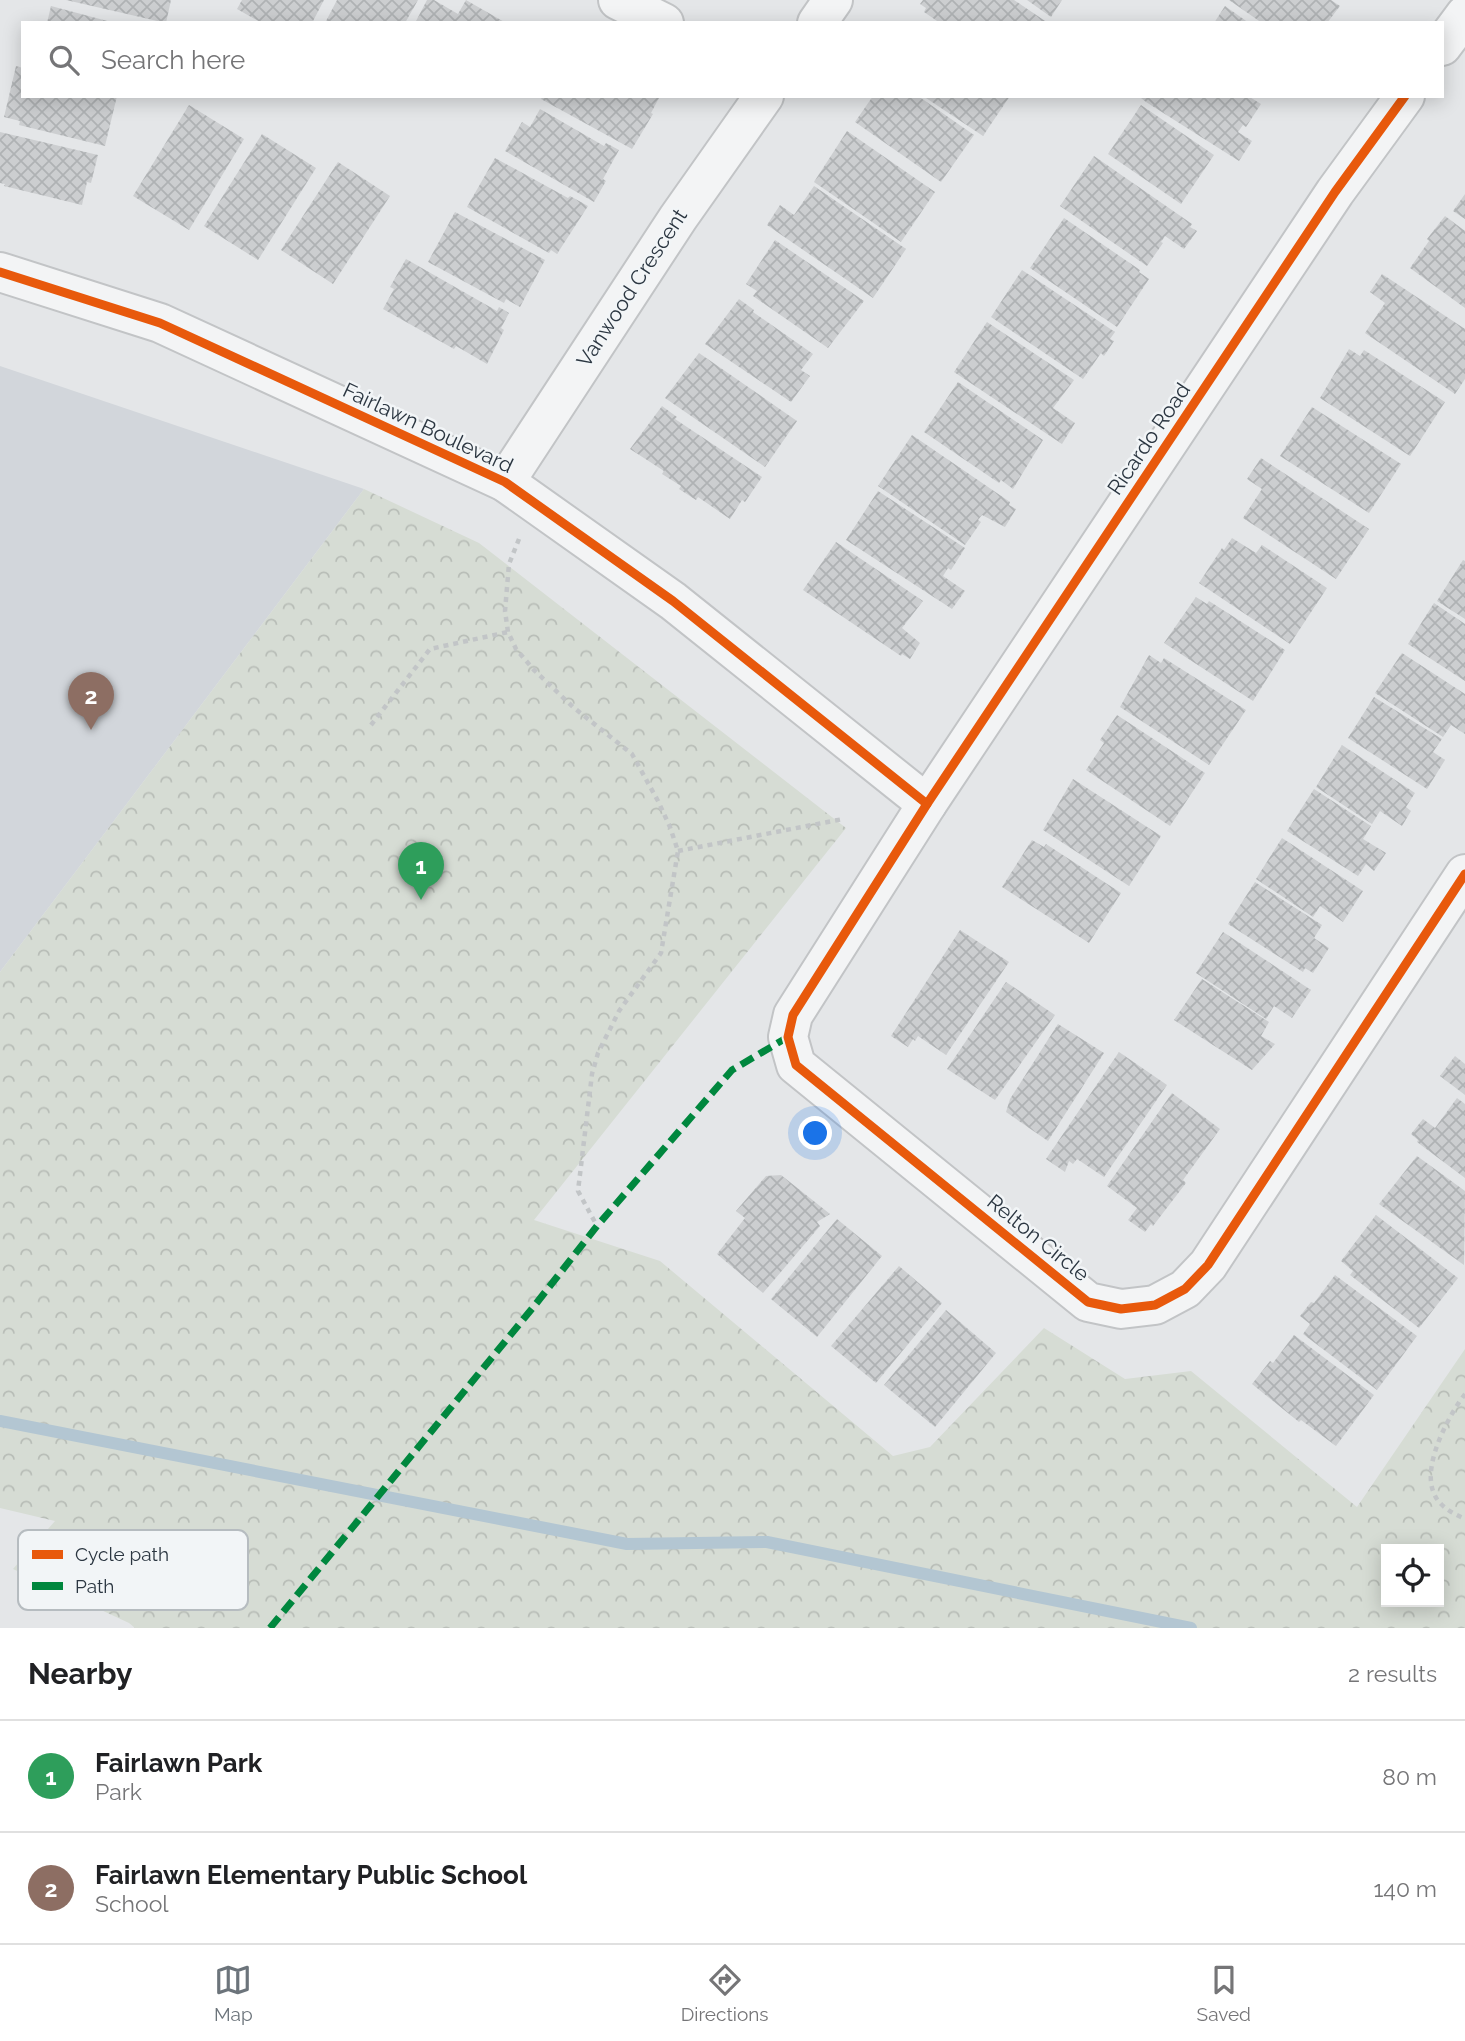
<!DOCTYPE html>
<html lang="en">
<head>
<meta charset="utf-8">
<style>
  :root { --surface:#fff; --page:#f6f6f6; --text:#202124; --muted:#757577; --line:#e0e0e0; --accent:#6c747b }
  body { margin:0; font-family:Raleway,sans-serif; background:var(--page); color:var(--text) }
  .controls { position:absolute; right:21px; bottom:21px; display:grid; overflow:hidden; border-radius:0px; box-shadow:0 4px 18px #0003 }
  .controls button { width:63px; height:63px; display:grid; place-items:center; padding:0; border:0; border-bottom:2px solid var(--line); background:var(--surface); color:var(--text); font:35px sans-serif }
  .you { position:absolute; left:816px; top:1134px; width:24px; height:24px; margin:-18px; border:5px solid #fff; border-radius:50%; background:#1a73e8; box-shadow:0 0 0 10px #1a73e833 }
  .badge { display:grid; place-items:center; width:46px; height:46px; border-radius:50%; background:var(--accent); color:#fff; font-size:23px; font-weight:700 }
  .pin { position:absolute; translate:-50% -58px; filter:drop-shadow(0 2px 4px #0008) }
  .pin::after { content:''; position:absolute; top:37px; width:24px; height:21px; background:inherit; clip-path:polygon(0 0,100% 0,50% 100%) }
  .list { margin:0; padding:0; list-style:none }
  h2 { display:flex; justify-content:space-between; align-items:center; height:91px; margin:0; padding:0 28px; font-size:30px }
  h2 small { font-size:23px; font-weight:400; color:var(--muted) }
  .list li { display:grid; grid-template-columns:46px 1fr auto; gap:21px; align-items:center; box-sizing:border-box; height:112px; padding:0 28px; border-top:2px solid var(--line) }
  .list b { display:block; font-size:26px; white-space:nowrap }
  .list p { margin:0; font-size:23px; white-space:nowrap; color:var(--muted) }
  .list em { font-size:23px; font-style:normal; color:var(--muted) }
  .icon { flex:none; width:38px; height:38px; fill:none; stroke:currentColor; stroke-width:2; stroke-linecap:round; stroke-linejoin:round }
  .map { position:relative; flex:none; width:1465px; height:1628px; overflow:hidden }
  .search { position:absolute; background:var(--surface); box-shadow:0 4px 18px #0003; left:21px; right:21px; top:21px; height:77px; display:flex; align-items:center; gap:18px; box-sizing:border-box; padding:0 24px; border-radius:0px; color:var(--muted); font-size:26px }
  .sheet { height:315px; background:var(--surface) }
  nav { display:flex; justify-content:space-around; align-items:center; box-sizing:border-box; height:98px; border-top:2px solid var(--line); background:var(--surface); font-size:19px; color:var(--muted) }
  nav a { display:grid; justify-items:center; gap:4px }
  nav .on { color:var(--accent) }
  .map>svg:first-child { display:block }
  .built { fill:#d2d6db }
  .forest { fill:url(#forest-crowns); fill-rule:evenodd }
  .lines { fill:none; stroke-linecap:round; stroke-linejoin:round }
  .stream { stroke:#b3c6d2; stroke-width:12 }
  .building { fill:url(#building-cross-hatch) }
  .minor-casing { stroke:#c2c4c6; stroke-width:42 }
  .path { stroke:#c2c5c7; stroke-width:4.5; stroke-dasharray:5 5; stroke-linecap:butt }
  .minor { stroke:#f3f4f5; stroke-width:38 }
  .quiet { stroke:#00873e; stroke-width:7; stroke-dasharray:14 7; stroke-linecap:butt }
  .cycleway-casing { stroke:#f2f5f7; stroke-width:13 }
  .cycleway { stroke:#e8590c; stroke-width:9 }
  .labels { text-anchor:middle; stroke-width:5; stroke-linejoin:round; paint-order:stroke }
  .street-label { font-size:21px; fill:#2b3641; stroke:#f2f5f7 }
  .key { fill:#f2f5f7; stroke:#b6bcc0; stroke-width:2 }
  .key-label { font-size:19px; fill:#2b3641 }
</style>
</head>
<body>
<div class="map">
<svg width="1465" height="1628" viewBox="0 0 1465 1628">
  <defs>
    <pattern id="forest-crowns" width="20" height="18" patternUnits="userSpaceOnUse" patternTransform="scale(1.75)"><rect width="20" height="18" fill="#d6dcd4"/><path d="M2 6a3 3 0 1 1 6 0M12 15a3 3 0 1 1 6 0" fill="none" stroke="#b8bdb7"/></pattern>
    <pattern id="building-cross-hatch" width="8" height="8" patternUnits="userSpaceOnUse" patternTransform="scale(1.75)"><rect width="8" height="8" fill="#ccced0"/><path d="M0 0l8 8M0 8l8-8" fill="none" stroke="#afb2b4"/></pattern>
  </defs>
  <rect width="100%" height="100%" fill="#e4e6e8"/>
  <!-- built -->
  <polygon class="built" points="0,366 364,489 0,972"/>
  <!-- forest -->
  <path class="forest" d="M 364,489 L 479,543 L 846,828 L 534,1220 L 660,1261 L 893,1456 L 930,1447 L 1044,1328 L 1125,1379 L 1191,1371 L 1357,1507 L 1465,1349 L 1465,1628 L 135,1628 L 129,1623 L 13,1569 L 55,1521 L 0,1508 L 0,972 ZM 1439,1549 L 1439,1602 L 1386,1602 L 1386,1549 Z"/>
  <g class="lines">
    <!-- stream -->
    <polyline class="stream" points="0,1421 627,1544 767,1542 1191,1628"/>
  </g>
  <!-- building -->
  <g class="building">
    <polygon points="66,0 171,0 166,23"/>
    <polygon points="242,0 324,0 312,23 262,23 237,9"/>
    <polygon points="337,0 418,0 405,23 325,23"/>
    <polygon points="427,0 434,0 458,14 466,0 506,23 415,23"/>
    <polygon points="923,0 1014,0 1048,23 940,23 924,12 926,8 920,4"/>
    <polygon points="1027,0 1062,0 1051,17"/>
    <polygon points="1229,0 1331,0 1340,6 1327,23 1262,23"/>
    <polygon points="51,6 111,22 111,23 47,23"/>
    <polygon points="1225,6 1249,23 1214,23"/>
    <polygon points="16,66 23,68 23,96 117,96 105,146 19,125 20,121 4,117"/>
    <polygon points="543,96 660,96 651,113 653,114 632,149 541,99"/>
    <polygon points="873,96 918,96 974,135 941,182 855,122"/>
    <polygon points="923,96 1010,96 983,136"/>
    <polygon points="1143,96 1248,96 1261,104 1246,127 1243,125 1238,132 1252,141 1239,161 1146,102 1141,98"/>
    <polygon points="189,105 244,139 189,230 133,196"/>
    <polygon points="1141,105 1214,155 1181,204 1108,154"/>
    <polygon points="540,109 604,146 606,143 619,150 603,179 606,181 594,202 505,151 522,122 530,127"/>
    <polygon points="847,131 935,192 901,242 814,182"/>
    <polygon points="0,132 98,155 91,183 87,182 82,205 4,186 5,184 0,183"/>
    <polygon points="262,134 316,168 258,260 204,226"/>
    <polygon points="1094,156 1192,224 1190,227 1197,231 1184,249 1165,236 1161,242 1163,243 1147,266 1060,206"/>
    <polygon points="495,158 568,198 570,196 588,206 557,254 551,250 549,253 467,207"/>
    <polygon points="338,162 390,196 333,284 281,250"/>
    <polygon points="814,186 906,249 873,298 767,225 780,205 794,215"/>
    <polygon points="1465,194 1465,219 1453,211"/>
    <polygon points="455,212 545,260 520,307 506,299 504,303 428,262"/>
    <polygon points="1445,216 1465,231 1465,308 1410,268 1429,241 1427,239"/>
    <polygon points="1064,218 1140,270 1139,272 1149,279 1117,327 1030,268"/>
    <polygon points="775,240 864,301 828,348 753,296 757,291 746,284"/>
    <polygon points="406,259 497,311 499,307 509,313 501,328 504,330 487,364 456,346 454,349 383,309 394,289 390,287"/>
    <polygon points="1022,270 1115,332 1110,339 1114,341 1104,356 1101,353 1083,379 991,317"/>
    <polygon points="1382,274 1465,329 1465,379 1455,394 1365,333 1385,303 1370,292"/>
    <polygon points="739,299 754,310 753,312 813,354 801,370 810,376 791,402 705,344"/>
    <polygon points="987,322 1074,380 1053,408 1075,423 1062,444 954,372"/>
    <polygon points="1349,349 1360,356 1364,350 1445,402 1410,456 1320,398"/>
    <polygon points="699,353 797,421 765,467 665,398"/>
    <polygon points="958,382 1043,440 1013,489 1001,480 999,483 924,432"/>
    <polygon points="662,406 677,417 675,419 762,477 745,502 742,500 730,519 698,497 696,500 679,489 681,486 662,474 664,471 630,449"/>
    <polygon points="1312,407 1401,464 1369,513 1280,456"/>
    <polygon points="912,435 1010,502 1009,505 1016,509 1005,527 982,515 978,520 981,522 965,545 878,486"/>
    <polygon points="1261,458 1369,529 1336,579 1243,518 1262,489 1247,479"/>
    <polygon points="878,491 965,548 951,570 948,568 943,576 965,591 952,609 846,540"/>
    <polygon points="1232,538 1256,553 1262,545 1327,588 1290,644 1199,583 1222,548 1224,550"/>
    <polygon points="836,542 923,601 902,628 920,643 910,659 902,654 901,656 803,590"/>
    <polygon points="1463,560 1465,561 1465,619 1437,601"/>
    <polygon points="1196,597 1207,604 1209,601 1285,650 1253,701 1164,643"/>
    <polygon points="1434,603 1465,624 1465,681 1408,644"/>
    <polygon points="1402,653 1465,694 1465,734 1451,725 1443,737 1375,693"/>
    <polygon points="1149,655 1161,663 1164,658 1246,710 1209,765 1120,707"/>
    <polygon points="1374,697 1442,739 1433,752 1445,760 1427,789 1348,738"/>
    <polygon points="1117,715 1205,773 1170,826 1086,770 1104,743 1100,740"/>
    <polygon points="1342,745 1415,793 1406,807 1411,811 1402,826 1380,811 1372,824 1316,787"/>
    <polygon points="1073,779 1161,836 1129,886 1043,830"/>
    <polygon points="1314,789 1371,826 1363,839 1386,853 1374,871 1366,864 1358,876 1287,831"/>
    <polygon points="1282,838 1363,891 1343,922 1320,906 1313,917 1256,879"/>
    <polygon points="1032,840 1044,847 1046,844 1121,893 1089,943 1002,887"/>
    <polygon points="1255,882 1322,925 1314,938 1329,948 1313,973 1305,968 1303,972 1228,924"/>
    <polygon points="960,930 1009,962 946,1055 918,1036 915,1041 913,1039 908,1047 891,1036"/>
    <polygon points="1223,932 1311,990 1292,1018 1274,1006 1266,1019 1196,973"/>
    <polygon points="1202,979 1269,1022 1261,1036 1275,1044 1252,1070 1174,1020"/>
    <polygon points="1006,982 1055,1015 995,1100 947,1069"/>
    <polygon points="1058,1024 1104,1053 1048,1141 1006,1112 1010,1099"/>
    <polygon points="1119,1052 1167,1085 1104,1177 1077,1159 1073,1164 1069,1161 1065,1172 1046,1159"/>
    <polygon points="1455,1056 1465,1064 1465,1095 1440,1076"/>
    <polygon points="1172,1093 1220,1129 1183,1180 1186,1183 1153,1226 1151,1224 1145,1232 1128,1220 1137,1208 1107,1186"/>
    <polygon points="1457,1098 1465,1104 1465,1178 1417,1142 1418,1140 1411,1134 1423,1119 1435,1128"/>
    <polygon points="1417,1156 1465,1191 1464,1265 1379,1204"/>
    <polygon points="781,1175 830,1214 817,1222 820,1226 763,1293 717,1254 745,1218 736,1211 766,1176"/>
    <polygon points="1376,1215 1458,1278 1419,1328 1350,1275 1353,1271 1341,1261"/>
    <polygon points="837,1219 882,1256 817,1337 771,1299"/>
    <polygon points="899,1266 942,1303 876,1383 831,1346"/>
    <polygon points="1335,1275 1417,1336 1377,1390 1303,1334 1310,1324 1300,1316 1311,1302 1314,1303"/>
    <polygon points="946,1310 996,1353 935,1427 884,1385"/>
    <polygon points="1294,1335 1374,1395 1336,1446 1301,1420 1299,1422 1252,1384 1270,1361 1273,1363"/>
  </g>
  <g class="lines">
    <defs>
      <g id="minor">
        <polyline points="618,0 664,23"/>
        <polyline points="817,23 833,0"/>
        <polyline points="1442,46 1465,15"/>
        <polyline points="1405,96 1335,192 927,804 793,1015 788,1037 796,1065 1088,1302 1121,1309 1155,1305 1185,1289 1208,1265 1465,874"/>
        <polyline points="0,272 160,323 505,482 673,601 927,804"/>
        <polyline points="505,482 678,218 764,96"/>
      </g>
    </defs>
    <!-- minor casing -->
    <use href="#minor" class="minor-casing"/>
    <!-- path -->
    <g class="path">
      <polyline points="519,539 509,564 505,611 508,632 516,649 534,670 573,707 632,754 658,801 670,827 678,851 661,953 619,1011 598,1053 592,1074 578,1191 597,1226"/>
      <polyline points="371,725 430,649 508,632"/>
      <polyline points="678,851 843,819"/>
      <path d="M 1465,1394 C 1449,1415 1423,1463 1433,1491 C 1438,1506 1452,1513 1465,1519"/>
    </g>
    <!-- minor -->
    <use href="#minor" class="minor"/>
    <!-- quiet -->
    <polyline class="quiet" points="270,1628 535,1305 597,1226 732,1070 788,1037"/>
    <defs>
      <g id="cycleway">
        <polyline points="1405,96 1335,192 927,804 793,1015 788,1037 796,1065 1088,1302 1121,1309 1155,1305 1185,1289 1208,1265 1465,874"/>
        <polyline points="0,272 160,323 505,482 673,601 927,804"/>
      </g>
    </defs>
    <!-- cycleway casing -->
    <use href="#cycleway" class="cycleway-casing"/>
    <!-- cycleway -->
    <use href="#cycleway" class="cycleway"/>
  </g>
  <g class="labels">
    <!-- street labels -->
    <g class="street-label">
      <text transform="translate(632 288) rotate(-57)" y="7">Vanwood Crescent</text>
      <text transform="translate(428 428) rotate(25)" y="7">Fairlawn Boulevard</text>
      <text transform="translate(1149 439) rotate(-56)" y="7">Ricardo Road</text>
      <text transform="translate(1038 1238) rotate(39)" y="7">Relton Circle</text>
    </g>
  </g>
  <!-- legend -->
  <rect x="18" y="1530" width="230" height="80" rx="10" class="key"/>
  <rect x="32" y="1550" width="31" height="9" fill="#e8590c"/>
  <rect x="32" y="1582" width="31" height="8" fill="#00873e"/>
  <g class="key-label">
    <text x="75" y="1561">Cycle path</text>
    <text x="75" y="1593">Path</text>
  </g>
</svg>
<div class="controls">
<button><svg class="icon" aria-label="locate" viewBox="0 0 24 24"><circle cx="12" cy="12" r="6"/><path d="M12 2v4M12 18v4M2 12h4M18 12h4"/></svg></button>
</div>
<div class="you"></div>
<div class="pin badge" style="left:421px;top:900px;background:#2e9e5b">1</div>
<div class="pin badge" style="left:91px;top:730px;background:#8d6e63">2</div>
<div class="search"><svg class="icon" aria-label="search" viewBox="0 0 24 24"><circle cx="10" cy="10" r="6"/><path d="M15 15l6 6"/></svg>Search here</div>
</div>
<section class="sheet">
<h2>Nearby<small>2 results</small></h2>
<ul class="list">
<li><span class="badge" style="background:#2e9e5b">1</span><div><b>Fairlawn Park</b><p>Park</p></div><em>80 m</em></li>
<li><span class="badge" style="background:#8d6e63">2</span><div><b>Fairlawn Elementary Public School</b><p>School</p></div><em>140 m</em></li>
</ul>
</section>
<nav>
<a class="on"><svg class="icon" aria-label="map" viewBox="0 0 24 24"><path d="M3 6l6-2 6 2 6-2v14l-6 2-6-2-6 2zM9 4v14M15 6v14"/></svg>Map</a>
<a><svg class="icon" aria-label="directions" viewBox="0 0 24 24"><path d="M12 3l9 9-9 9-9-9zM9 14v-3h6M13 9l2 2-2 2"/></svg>Directions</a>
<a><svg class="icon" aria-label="saved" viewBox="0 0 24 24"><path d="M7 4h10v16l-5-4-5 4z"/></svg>Saved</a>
</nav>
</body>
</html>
